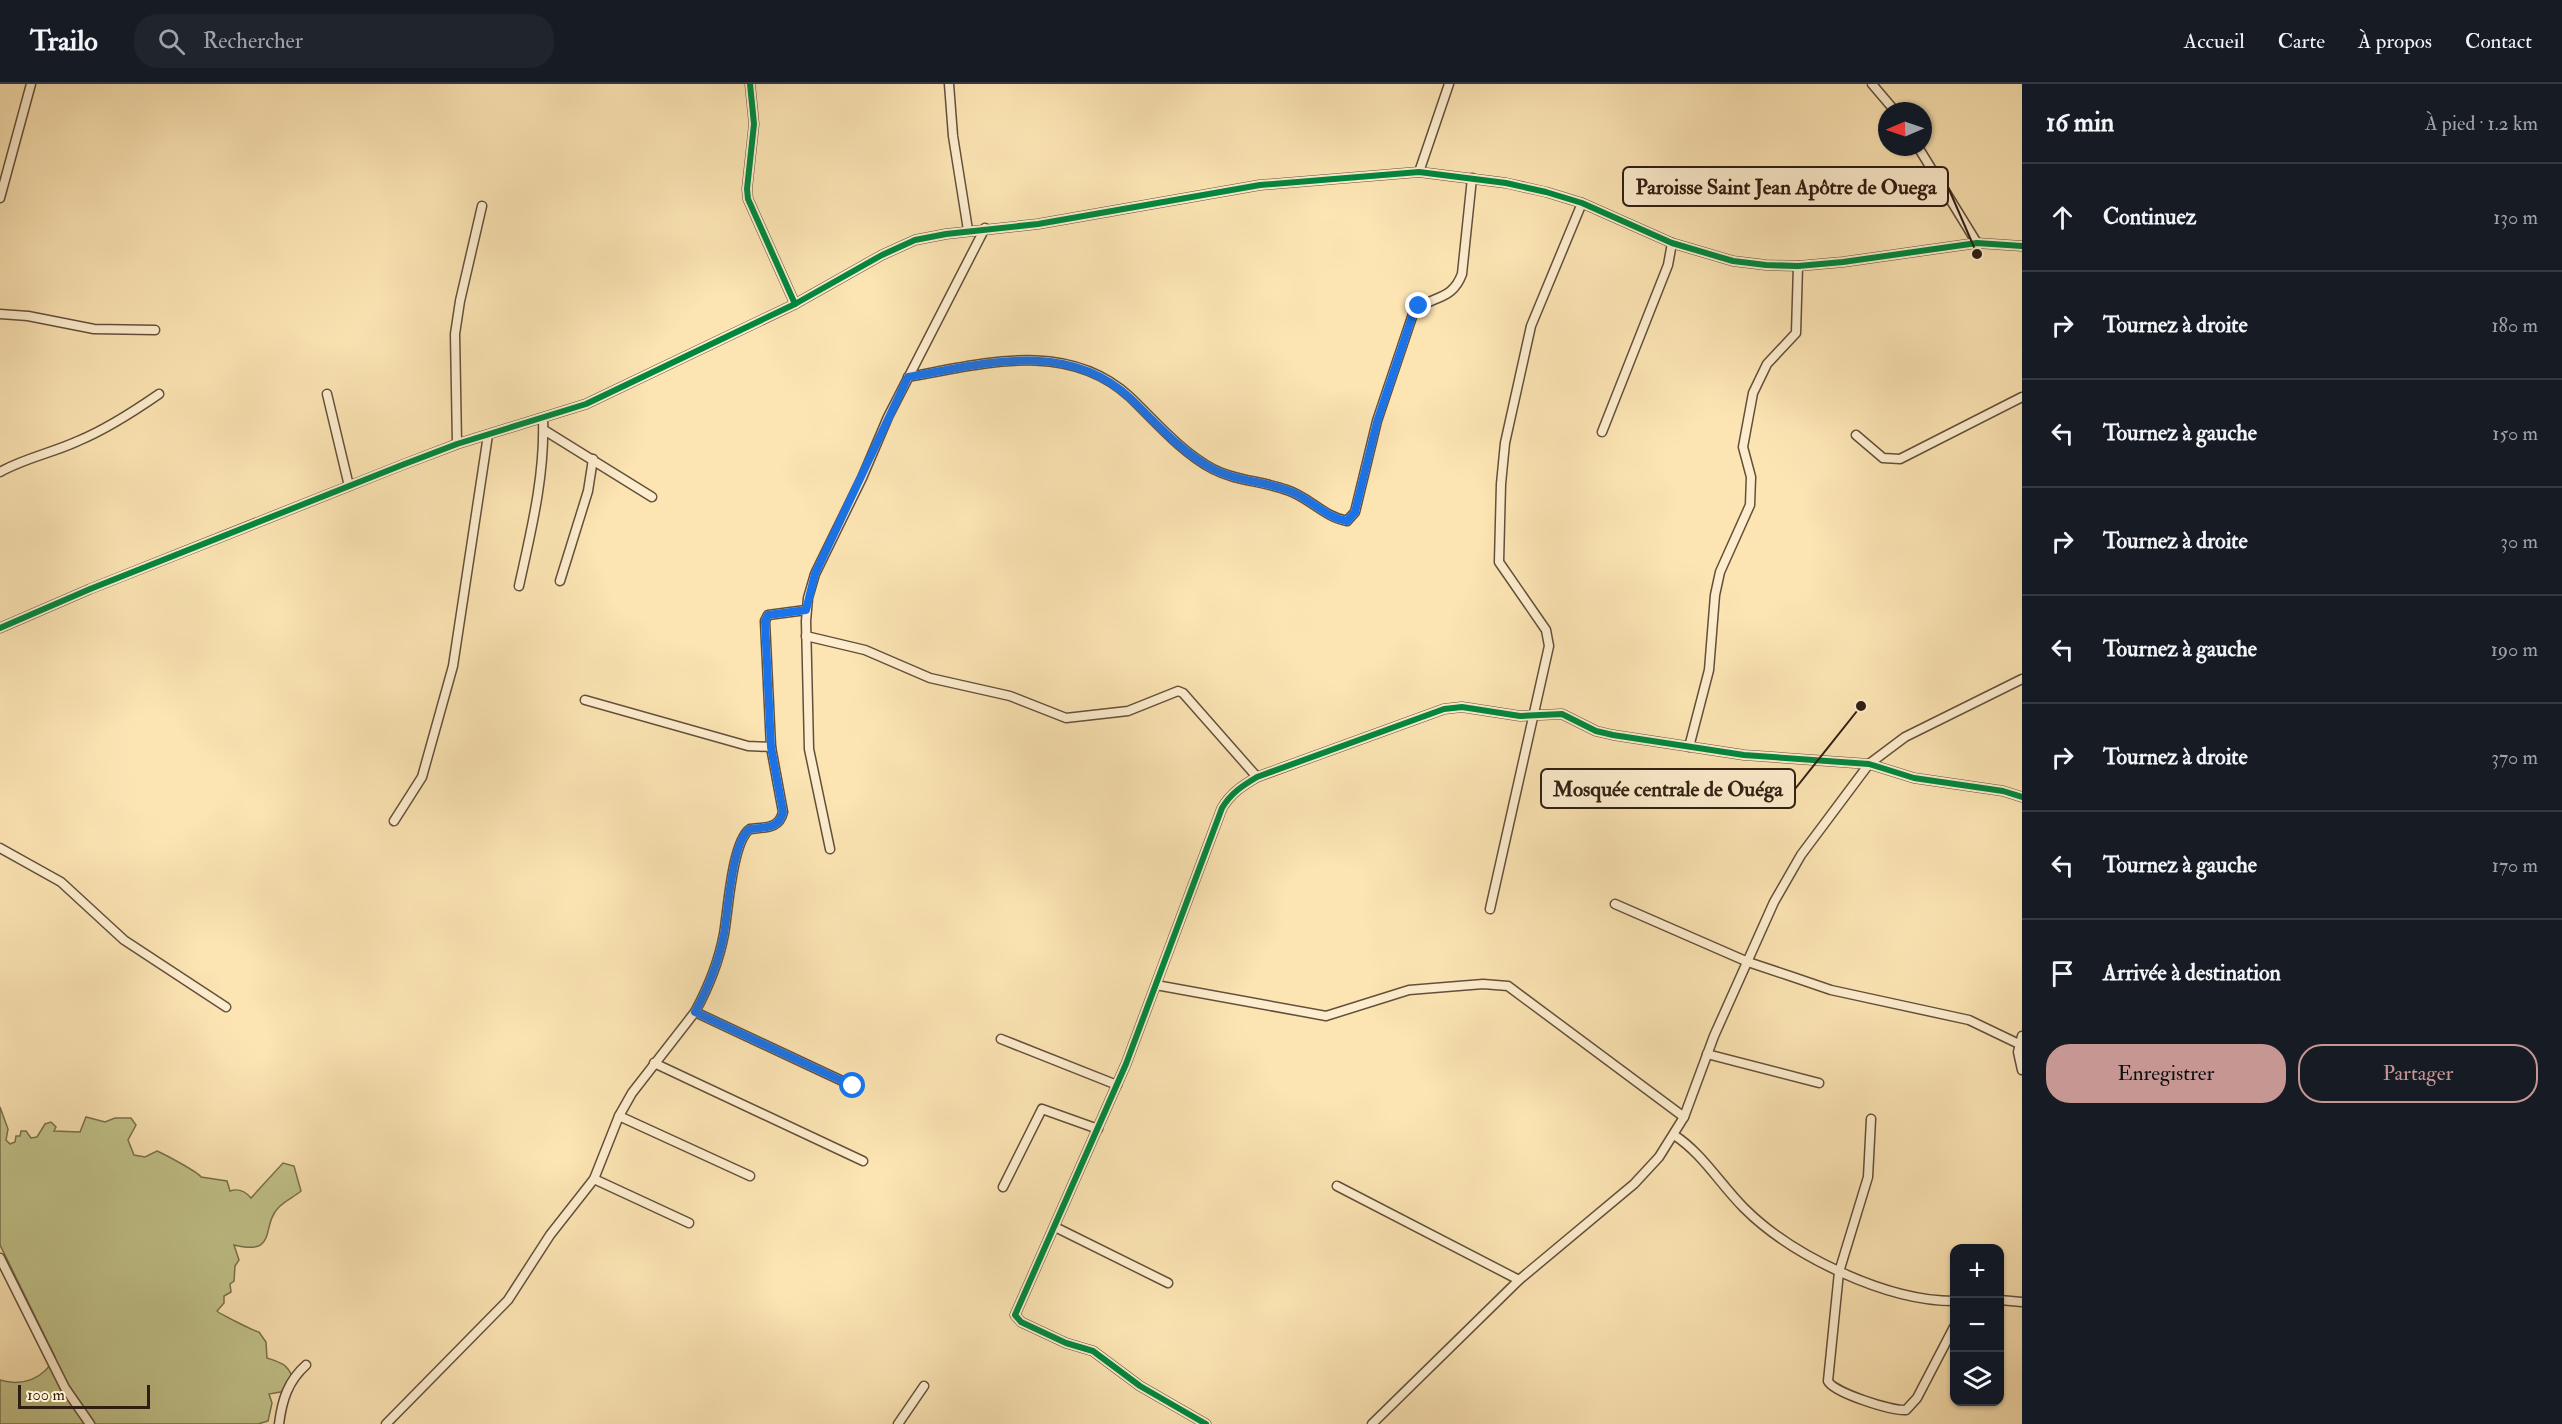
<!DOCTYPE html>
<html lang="fr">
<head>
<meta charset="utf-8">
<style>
  :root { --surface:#171b24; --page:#20242c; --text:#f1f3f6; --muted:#9ea1a6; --line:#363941; --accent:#c59692 }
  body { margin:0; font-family:"IM FELL Double Pica",serif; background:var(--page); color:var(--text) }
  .controls { position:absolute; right:18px; bottom:18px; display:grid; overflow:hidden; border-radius:12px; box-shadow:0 2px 4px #0004 }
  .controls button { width:54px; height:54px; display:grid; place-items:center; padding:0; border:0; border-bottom:2px solid var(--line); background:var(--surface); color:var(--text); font:30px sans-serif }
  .compass { position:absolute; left:1878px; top:18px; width:54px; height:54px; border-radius:50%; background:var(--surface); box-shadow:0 2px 4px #0004; rotate:268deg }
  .scale { position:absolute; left:18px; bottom:15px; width:132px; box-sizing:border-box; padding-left:6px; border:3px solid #301e13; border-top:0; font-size:16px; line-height:21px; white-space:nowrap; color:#301e13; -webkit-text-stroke:4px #fdedce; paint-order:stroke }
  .stop { position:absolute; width:18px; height:18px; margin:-14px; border:4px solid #1a73e8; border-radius:50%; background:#fff }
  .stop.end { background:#1a73e8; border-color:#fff; box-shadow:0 2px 6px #0008 }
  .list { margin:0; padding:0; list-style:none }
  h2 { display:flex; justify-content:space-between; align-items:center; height:78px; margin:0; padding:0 24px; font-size:26px }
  h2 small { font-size:20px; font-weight:400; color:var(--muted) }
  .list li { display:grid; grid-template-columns:39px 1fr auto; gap:18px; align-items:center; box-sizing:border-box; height:108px; padding:0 24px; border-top:2px solid var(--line) }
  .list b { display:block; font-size:22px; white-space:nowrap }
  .list em { font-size:20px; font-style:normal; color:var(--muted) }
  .actions { display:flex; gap:12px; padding:18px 24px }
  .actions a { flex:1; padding:14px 0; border:2px solid var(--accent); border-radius:24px; text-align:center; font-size:21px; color:var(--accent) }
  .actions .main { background:var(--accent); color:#111 }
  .icon { flex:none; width:33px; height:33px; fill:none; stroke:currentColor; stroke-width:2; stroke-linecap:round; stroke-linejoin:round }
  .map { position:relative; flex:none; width:2022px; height:1340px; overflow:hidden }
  header { display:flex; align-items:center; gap:36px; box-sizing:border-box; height:84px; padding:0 30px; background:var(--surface); border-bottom:2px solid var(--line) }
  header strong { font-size:28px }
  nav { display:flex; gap:33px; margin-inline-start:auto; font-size:21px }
  .search { width:420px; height:54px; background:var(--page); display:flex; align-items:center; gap:15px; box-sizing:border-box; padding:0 21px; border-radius:24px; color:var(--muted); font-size:22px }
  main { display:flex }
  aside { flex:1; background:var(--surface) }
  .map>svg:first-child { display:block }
  .green { fill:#c2c38a; stroke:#79704e; stroke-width:1.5 }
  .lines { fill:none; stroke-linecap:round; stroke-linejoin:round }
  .street-casing { stroke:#63503b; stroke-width:11 }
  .street { stroke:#fdedce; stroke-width:8 }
  .cycleway-casing { stroke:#fdedce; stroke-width:10 }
  .cycleway { stroke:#00873e; stroke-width:6 }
  .route { stroke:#1a73e8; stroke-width:8 }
  .leader { fill:none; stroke:#301e13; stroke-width:2 }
  .callout-dot { fill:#301e13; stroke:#fdedce; stroke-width:2 }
  .callout { fill:#fdedce; stroke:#301e13; stroke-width:2 }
  .callout-label { font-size:21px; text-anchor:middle; font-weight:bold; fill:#301e13 }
</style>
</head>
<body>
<header>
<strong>Trailo</strong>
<div class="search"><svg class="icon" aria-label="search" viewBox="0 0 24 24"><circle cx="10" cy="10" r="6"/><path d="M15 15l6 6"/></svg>Rechercher</div>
<nav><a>Accueil</a><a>Carte</a><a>À propos</a><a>Contact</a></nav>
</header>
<main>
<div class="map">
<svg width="2022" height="1340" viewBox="0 0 2022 1340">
  <rect width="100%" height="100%" fill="#fce4b3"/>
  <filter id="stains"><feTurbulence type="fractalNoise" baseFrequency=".00333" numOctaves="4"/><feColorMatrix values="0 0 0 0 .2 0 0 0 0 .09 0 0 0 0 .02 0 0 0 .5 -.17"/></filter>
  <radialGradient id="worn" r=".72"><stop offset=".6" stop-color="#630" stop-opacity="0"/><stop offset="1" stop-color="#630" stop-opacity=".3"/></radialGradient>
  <!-- green -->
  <path class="green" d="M 0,1023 L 8,1045 L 6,1056 L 10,1060 L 15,1058 L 16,1052 L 20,1052 L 21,1047 L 26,1047 L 31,1054 L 37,1053 L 45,1040 L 51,1038 L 56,1043 L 54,1047 L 80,1048 L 86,1033 L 105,1038 L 115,1034 L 131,1034 L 136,1041 L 128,1056 L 134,1071 L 145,1073 L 157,1067 C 164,1070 198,1088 201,1093 L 227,1097 L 230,1107 C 239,1104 245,1107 251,1114 L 283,1079 L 294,1082 L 301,1107 C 294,1113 286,1116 279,1123 C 260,1142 279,1172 234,1161 L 239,1176 L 235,1182 L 234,1197 L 230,1200 L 231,1208 L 224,1212 L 224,1219 L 217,1227 C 218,1229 256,1248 259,1248 L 266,1258 L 267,1274 C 279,1278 288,1280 292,1293 L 286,1307 L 269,1310 L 272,1319 L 268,1337 L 258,1340 L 0,1340 L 0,1296 C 22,1303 44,1295 55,1273 L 0,1161 Z"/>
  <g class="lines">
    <defs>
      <g id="street">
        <polyline points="750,0 754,40 747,105 748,115 795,220"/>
        <polyline points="949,0 953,52 968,146"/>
        <polyline points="1872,0 1895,27"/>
        <polyline points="1918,63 1977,159"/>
        <polyline points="1419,88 1449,0"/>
        <polyline points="0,114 31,0"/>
        <polyline points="0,230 28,232 94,245 155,246"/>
        <path d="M 908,293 C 982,280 1067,255 1130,313 C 1155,337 1181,368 1213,385 C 1236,397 1263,397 1287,406 C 1309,413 1324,433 1347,437 L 1355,428 L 1377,337 L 1414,227 C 1433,211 1452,217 1462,190 L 1472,94"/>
        <polyline points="327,310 349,402"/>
        <polyline points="544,346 652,413"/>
        <polyline points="1602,348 1668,181 1672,159"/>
        <polyline points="1856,351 1883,374 1900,375 2022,313"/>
        <polyline points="457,360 455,250 460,217 482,122"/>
        <path d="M 0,388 C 25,374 52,369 78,357 C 107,345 133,328 159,310"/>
        <polyline points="560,497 588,407 593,375"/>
        <path d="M 519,502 C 531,447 545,392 543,335"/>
        <polyline points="0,544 90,505 402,381 457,360 586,320 795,220 882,171 915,156 946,150 1038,140 1260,101 1419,88 1506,99 1546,108 1582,119 1672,159 1733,177 1766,181 1798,182 1843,178 1977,159 2022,162"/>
        <polyline points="806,552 865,566 930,594 1010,612 1066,634 1128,627 1178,607 1183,609 1257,693"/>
        <polyline points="585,616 748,662 771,663"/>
        <polyline points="1689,663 1709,586 1715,511 1720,488 1750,421 1751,393 1743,363 1753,309 1767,280 1796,249 1798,182"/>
        <polyline points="394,737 422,693 453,582 488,351"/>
        <polyline points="0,764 61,798 124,856 226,923"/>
        <polyline points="830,765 809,665 806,537 808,514 815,490 862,394 888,333 985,144"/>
        <polyline points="1615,820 1748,878 1790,892 1831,906 1969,936 2019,960"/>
        <polyline points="1490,825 1549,562 1546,546 1499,478 1501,400 1505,359 1531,242 1582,119"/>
        <polyline points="1156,901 1326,932 1409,906 1483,900 1508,902 1684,1033"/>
        <polyline points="695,928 853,1002"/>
        <polyline points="2022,952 2018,968 2022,986"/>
        <polyline points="1001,955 1117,1001"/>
        <polyline points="1707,970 1819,999"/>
        <polyline points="654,979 863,1077"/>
        <polyline points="619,1032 750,1092"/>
        <path d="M 1871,1035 L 1868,1093 L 1839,1188 L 1828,1297 C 1834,1309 1892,1327 1906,1326 L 1917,1314 L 1954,1243"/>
        <path d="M 1674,1051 C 1702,1069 1720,1100 1744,1124 C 1792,1172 1886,1217 1954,1217"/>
        <polyline points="594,1095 689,1139"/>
        <polyline points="1337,1102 1519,1196"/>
        <polyline points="1003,1103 1042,1025 1098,1045"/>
        <polyline points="1055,1143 1168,1199"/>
        <polyline points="0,1174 65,1304 90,1340"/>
        <polyline points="2000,1216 2022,1218"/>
        <path d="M 279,1340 C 282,1316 288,1297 306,1281"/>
        <path d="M 386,1340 L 508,1216 L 550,1151 L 594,1095 L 619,1032 L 632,1009 L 695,928 C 708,904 719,877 724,850 C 728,828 732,757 750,745 C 766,743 779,745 783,728 L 771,663 L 765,537 L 768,531 L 806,526"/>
        <polyline points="898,1340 924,1302"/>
        <path d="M 1206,1340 L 1140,1302 L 1093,1267 L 1066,1259 L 1021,1238 L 1015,1231 L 1126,980 L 1222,724 C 1231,709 1242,702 1257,693 L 1444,625 L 1462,623 L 1520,632 L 1562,630 L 1596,647 L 1613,651 L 1744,671 L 1869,680 L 1914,694 L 2003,707 L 2022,713"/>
        <polyline points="1372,1340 1519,1196 1634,1100 1659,1073 1684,1033 1714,952 1774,818 1801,771 1869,680 1905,653 2022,595"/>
      </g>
    </defs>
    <!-- street casing -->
    <use href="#street" class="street-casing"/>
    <!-- street -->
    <use href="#street" class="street"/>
    <defs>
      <g id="cycleway">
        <polyline points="750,0 754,40 747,105 748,115 795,220"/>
        <polyline points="0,544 90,505 402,381 457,360 586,320 795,220 882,171 915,156 946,150 1038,140 1260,101 1419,88 1506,99 1546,108 1582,119 1672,159 1733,177 1766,181 1798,182 1843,178 1977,159 2022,162"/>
        <path d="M 1206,1340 L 1140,1302 L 1093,1267 L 1066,1259 L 1021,1238 L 1015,1231 L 1126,980 L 1222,724 C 1231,709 1242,702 1257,693 L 1444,625 L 1462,623 L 1520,632 L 1562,630 L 1596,647 L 1613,651 L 1744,671 L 1869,680 L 1914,694 L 2003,707 L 2022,713"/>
      </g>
    </defs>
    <!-- cycleway casing -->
    <use href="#cycleway" class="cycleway-casing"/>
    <!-- cycleway -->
    <use href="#cycleway" class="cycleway"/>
  </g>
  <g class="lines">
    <!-- route -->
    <path class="route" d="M 853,1002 L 695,928 C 708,904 719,877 724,850 C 728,828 732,756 750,745 C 766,743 779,745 783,728 L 771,663 L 765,537 L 768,531 L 806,526 L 815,490 L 908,293 C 983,280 1067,255 1130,314 C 1155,338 1181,368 1213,385 C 1236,397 1263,397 1287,406 C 1309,413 1324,433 1347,437 L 1355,428 L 1377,338 L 1414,227 L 1419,222"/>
  </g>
  <!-- callouts -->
  <path class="leader" d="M1977 170L1948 103M1861 622L1795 705"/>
  <g class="callout-dot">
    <circle cx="1977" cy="170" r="6"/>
    <circle cx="1861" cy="622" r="6"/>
  </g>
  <g class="callout">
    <rect x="1623" y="83" width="325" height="39" rx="6"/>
    <rect x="1541" y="685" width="254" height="39" rx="6"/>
  </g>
  <g class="callout-label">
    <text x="1786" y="110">Paroisse Saint Jean Apôtre de Ouega</text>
    <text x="1668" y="712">Mosquée centrale de Ouéga</text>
  </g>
  <rect width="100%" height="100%" filter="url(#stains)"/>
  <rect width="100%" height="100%" fill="url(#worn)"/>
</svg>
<div class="controls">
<button>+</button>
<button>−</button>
<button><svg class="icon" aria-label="layers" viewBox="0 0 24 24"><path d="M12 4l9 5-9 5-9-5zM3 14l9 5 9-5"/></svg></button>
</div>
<svg class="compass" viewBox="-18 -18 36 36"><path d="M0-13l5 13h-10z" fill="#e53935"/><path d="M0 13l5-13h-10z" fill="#9ea1a6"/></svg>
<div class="scale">100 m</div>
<div class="stop" style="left:853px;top:1002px"></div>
<div class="stop end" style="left:1419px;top:222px"></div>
</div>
<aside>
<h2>16 min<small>À pied · 1.2 km</small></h2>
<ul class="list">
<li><svg class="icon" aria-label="ahead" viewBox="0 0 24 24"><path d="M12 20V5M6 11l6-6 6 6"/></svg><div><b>Continuez</b></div><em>130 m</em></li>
<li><svg class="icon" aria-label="right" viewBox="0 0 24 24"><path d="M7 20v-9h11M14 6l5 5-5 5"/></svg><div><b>Tournez à droite</b></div><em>180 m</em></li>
<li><svg class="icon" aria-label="left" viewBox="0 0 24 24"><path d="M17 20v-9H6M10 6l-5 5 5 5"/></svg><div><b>Tournez à gauche</b></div><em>150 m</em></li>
<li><svg class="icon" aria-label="right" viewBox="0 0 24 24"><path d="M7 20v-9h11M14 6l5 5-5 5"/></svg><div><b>Tournez à droite</b></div><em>30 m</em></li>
<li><svg class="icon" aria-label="left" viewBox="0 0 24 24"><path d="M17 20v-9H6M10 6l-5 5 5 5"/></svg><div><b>Tournez à gauche</b></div><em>190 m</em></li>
<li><svg class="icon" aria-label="right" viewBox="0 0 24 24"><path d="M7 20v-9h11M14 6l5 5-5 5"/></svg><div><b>Tournez à droite</b></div><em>370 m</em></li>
<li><svg class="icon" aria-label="left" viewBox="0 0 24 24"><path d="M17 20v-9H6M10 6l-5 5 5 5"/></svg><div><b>Tournez à gauche</b></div><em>170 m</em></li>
<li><svg class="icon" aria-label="arrive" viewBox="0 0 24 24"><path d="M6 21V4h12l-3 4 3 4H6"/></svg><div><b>Arrivée à destination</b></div></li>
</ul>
<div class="actions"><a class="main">Enregistrer</a><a>Partager</a></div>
</aside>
</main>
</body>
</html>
